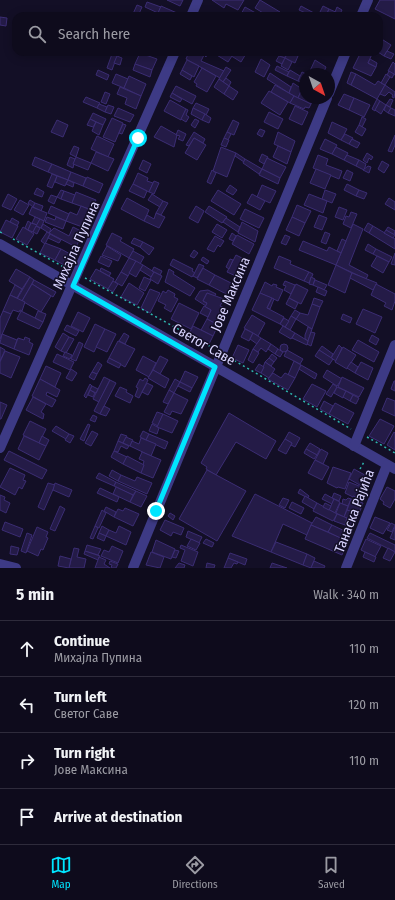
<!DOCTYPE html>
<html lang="en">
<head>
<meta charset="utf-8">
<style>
  :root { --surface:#0e0b1c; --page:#1c1929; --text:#f1f3f6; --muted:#9b9ba3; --line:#2e2b3b; --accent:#00e5ff }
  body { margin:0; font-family:"Fira Sans Condensed",sans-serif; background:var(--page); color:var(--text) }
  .compass { position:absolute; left:299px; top:68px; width:36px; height:36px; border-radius:50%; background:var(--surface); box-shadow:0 2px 10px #0003; rotate:140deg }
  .stop { position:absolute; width:12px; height:12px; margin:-9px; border:3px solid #00e5ff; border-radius:50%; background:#fff }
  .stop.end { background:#00e5ff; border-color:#fff; box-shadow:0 1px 4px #0008 }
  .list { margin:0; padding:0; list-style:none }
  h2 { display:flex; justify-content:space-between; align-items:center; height:52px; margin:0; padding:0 16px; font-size:17px }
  h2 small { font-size:13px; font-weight:400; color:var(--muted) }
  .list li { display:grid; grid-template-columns:26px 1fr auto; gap:12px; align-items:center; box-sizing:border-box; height:56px; padding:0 16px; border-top:1px solid var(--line) }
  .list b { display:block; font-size:15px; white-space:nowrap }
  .list p { margin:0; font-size:13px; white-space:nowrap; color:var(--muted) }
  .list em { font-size:13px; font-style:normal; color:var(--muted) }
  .icon { flex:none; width:22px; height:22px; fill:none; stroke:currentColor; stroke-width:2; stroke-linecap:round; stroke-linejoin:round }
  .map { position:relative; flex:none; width:395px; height:568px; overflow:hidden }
  .search { position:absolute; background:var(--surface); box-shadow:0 2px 10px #0003; left:12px; right:12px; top:12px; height:44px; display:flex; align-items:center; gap:10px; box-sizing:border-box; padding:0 14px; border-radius:12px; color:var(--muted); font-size:15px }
  .sheet { height:276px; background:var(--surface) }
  nav { display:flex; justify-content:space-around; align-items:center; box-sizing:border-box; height:56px; border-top:1px solid var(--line); background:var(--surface); font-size:11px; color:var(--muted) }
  nav a { display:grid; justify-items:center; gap:2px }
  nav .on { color:var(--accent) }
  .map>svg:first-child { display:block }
  .building { fill:#241b47; stroke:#3b2d73 }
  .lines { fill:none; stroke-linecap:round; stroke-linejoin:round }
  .path { stroke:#2fb8b0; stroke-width:1.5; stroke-dasharray:2 3; stroke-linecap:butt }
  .minor { stroke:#3d3a85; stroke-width:10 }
  .route { stroke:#00e5ff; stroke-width:5 }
  .labels { text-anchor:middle; stroke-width:3; stroke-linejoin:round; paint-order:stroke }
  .street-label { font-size:14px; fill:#d9d4ff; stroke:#130f26 }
</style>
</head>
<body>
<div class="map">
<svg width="395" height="568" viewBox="0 0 395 568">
  <rect width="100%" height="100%" fill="#130f26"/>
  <!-- building -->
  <g class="building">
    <polygon points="167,0 183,0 180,6"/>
    <polygon points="212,0 244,0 238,10 226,4 224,8"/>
    <polygon points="260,0 280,12 279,16 268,16 255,8"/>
    <polygon points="380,0 395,0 395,19 375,9"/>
    <polygon points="147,2 161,7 158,13 145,7"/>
    <polygon points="137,5 142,7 138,16 132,16"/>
    <polygon points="161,6 177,13 176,16 165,16 158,13"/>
    <polygon points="301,6 314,13 312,16 299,10"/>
    <polygon points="323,6 329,9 326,15 320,12"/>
    <polygon points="245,7 261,16 240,16"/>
    <polygon points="337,7 342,10 340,14 335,12"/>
    <polygon points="329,9 340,14 344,16 326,16"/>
    <polygon points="0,17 7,18 6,26 0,25"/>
    <polygon points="380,38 391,45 384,56 378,52"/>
    <polygon points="387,51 394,54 391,59 384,56"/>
    <polygon points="189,52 208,52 206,57 204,55 201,61 224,71 220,78 186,59"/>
    <polygon points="212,52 225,52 232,56 228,62"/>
    <polygon points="225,52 247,52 241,62"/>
    <polygon points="281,52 286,55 285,58 279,56"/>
    <polygon points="288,52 298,56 295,63 285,58"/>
    <polygon points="361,52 372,54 368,63 376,67 371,76 353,68"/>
    <polygon points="140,53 157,59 152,70 135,64"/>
    <polygon points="112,54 117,56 112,70 107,68"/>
    <polygon points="117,56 122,58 120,65 114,63"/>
    <polygon points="279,56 285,58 282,64 276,61"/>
    <polygon points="285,58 292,62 288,70 281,66"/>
    <polygon points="261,59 270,65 264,77 255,72"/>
    <polygon points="370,59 377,63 376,67 368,63"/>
    <polygon points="187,60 199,66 194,77 182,70"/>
    <polygon points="315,60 326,67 323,74 309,73"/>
    <polygon points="393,62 395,64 395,75 388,71"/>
    <polygon points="135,64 152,70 150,77 133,70"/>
    <polygon points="277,66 289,72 287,76 275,70"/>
    <polygon points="226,67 231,70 223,82 219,79"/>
    <polygon points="202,68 216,76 207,92 196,86 197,84 194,82"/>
    <polygon points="98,70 109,75 107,80 96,75"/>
    <polygon points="182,70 192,76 190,80 180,74"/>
    <polygon points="290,70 300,76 298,81 287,76"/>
    <polygon points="389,71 394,74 392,78 387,75"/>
    <polygon points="302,72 306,74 305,74 305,84 298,81"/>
    <polygon points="351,72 356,74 351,85 347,83"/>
    <polygon points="270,73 291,87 289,93 267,79"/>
    <polygon points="116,74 128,79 124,88 112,83"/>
    <polygon points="356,74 375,85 378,81 385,85 377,99 351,85"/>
    <polygon points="386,74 390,77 385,85 381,83"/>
    <polygon points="129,76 146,84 141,96 124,88"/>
    <polygon points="226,78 231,82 229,86 223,82"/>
    <polygon points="219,79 229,86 224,94 214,87"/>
    <polygon points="293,83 302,89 298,98 289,93"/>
    <polygon points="304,84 305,98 314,98 311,104 298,98"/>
    <polygon points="275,85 294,96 290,103 271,92"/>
    <polygon points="385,85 395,92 394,98 392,97 393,95 389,92 385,96 380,94"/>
    <polygon points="176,86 196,96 192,104 172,93"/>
    <polygon points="229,86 238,92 233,100 224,94"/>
    <polygon points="120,87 141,96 136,109 125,104 127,98 117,94"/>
    <polygon points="269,91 288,102 280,115 261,103"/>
    <polygon points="105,92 110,94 106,104 101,102"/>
    <polygon points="172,93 182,99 180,102 170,97"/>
    <polygon points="344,94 354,98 349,110 338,105"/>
    <polygon points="294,96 311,104 309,108 305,107 304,109 290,103"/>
    <polygon points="86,97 100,103 97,108 83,102"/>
    <polygon points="354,98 370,105 364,117 349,110"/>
    <polygon points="377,99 380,101 375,111 372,109"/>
    <polygon points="390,99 393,100 390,107 386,105"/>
    <polygon points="170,100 186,109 181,120 164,111"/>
    <polygon points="380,101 386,105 381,114 375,110"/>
    <polygon points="196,103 209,109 206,115 193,108"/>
    <polygon points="99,104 107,107 105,112 97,108"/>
    <polygon points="108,105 114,107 111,114 105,112"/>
    <polygon points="386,105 391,108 388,113 384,110"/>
    <polygon points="295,106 308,112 302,125 289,119"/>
    <polygon points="118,108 134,115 130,122 114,116"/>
    <polygon points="193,108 205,114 202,120 191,114"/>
    <polygon points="391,108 395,110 395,116 388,113"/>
    <polygon points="186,109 188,110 186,115 189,117 186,122 181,119"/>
    <polygon points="269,112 283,119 278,129 264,122"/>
    <polygon points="93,113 106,119 103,125 90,119"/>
    <polygon points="205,114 211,118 209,123 202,120"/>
    <polygon points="362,117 366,119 362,127 359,125"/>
    <polygon points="112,118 123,123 115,142 103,137"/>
    <polygon points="90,119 96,122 93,127 87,125"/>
    <polygon points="195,119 199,121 195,128 191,125"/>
    <polygon points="57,120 68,125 63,137 51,132"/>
    <polygon points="233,120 239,123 234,135 227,132"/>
    <polygon points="96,122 103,125 99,135 92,131"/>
    <polygon points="332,122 347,129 341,140 328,133"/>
    <polygon points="123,124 126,125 122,134 119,133"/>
    <polygon points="359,125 366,129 362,136 355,132"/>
    <polygon points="161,126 177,135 174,147 154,137"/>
    <polygon points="260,129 265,131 262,137 257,134"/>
    <polygon points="178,130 186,134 183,141 178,139 180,136 176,135"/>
    <polygon points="194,132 205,139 203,143 194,138 189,146 186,145"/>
    <polygon points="227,132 231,134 228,140 224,138"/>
    <polygon points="278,132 295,141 291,152 274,144"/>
    <polygon points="345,134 353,138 349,144 341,140"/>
    <polygon points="395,135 395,145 392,152 388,151"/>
    <polygon points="97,136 114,144 108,157 91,149"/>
    <polygon points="194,138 206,145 197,160 185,153"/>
    <polygon points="224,138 229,140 226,147 221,145"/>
    <polygon points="325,139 337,145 332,154 320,149"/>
    <polygon points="352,139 360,143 357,148 349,144"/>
    <polygon points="74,146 79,148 76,157 70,154"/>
    <polygon points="278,146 291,152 287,164 273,157"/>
    <polygon points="221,147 236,153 227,177 213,171"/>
    <polygon points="336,147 348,153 344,160 332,154"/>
    <polygon points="96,152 114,159 108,171 91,163"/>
    <polygon points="236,153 245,159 244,162 235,156"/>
    <polygon points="367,153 373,157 371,160 369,158 367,163 363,160"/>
    <polygon points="262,154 268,157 264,164 259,161"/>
    <polygon points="318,155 328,159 326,165 342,171 339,179 313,168"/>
    <polygon points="347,155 359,160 356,166 344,160"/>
    <polygon points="35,157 52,164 48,172 32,165"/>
    <polygon points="70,157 75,159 73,168 67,165"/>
    <polygon points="76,157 91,163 88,170 73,164"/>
    <polygon points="267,158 286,167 280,178 262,169"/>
    <polygon points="245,159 262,169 259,174 243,163"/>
    <polygon points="143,160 151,164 147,173 139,169"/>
    <polygon points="359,160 366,164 364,170 356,166"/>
    <polygon points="382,161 389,165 384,173 378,169"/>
    <polygon points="52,164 71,172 68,180 48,172"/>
    <polygon points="368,166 371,167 369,173 363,170"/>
    <polygon points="262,169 280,178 278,184 259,175"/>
    <polygon points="316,169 331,175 325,189 310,183"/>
    <polygon points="212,170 216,173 211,184 207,182"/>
    <polygon points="347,170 353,173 350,181 343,178"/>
    <polygon points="71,172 86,178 83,186 68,180"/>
    <polygon points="138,173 148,178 147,181 153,183 149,192 133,184"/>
    <polygon points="52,174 57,176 52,188 47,186"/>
    <polygon points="57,176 68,180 65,186 55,182"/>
    <polygon points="87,177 103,184 99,193 83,186"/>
    <polygon points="68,180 74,183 73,187 66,184"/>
    <polygon points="154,181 159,183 154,194 149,192"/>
    <polygon points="133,184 147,191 144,198 129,191"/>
    <polygon points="347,184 359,190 356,196 344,190"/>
    <polygon points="230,185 237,190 233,195 226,191"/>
    <polygon points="262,185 276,191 270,203 257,197"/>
    <polygon points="37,188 44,192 42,197 34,194"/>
    <polygon points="61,190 64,191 61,199 57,197"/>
    <polygon points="218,190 241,204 234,215 211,201"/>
    <polygon points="325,190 336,194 332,203 322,199"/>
    <polygon points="359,190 367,193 364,199 356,196"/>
    <polygon points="64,191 75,195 72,203 61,199"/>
    <polygon points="76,192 96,200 92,210 72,203"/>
    <polygon points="8,194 17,199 11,210 2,206"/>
    <polygon points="152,194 163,201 160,207 148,200"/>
    <polygon points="252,194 265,201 260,210 247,203"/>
    <polygon points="309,194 327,201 323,213 304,205"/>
    <polygon points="51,195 57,197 54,204 48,201"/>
    <polygon points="127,198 149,210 144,221 121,209"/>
    <polygon points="389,198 395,202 395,210 385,204"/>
    <polygon points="20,200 29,205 23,215 14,210"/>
    <polygon points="30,200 35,203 33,207 28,203"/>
    <polygon points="163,201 168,203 161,215 156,213"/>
    <polygon points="35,203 43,206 41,211 33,207"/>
    <polygon points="297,205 311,211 305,223 292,217"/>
    <polygon points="51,206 69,214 66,221 48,213"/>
    <polygon points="81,206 93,211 85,228 66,221 70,212 77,215"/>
    <polygon points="196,206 204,211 198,223 189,218"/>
    <polygon points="209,206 227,217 222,223 205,212"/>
    <polygon points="32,207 47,213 44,221 29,214"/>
    <polygon points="339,207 347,210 343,220 335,217"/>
    <polygon points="245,209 264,218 259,228 240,219"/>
    <polygon points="351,212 357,214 351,228 343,224 346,216 349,217"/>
    <polygon points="156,213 165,217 159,228 144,221 147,215 154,219"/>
    <polygon points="319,215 327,218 322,230 314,227"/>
    <polygon points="35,217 40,219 37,225 32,223"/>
    <polygon points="47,217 55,220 56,217 66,221 63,229 45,222"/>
    <polygon points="292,217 305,223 299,236 286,230"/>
    <polygon points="12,218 19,222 17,226 10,222"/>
    <polygon points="226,218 240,227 238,232 223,222"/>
    <polygon points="40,219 44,221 41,228 36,226"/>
    <polygon points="6,220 18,226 12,238 0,232"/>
    <polygon points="28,221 31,223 28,230 25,228"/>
    <polygon points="242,222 258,231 255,242 238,233"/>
    <polygon points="31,223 37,225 33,232 28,230"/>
    <polygon points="368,223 373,226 369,233 364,230"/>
    <polygon points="43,224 51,229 49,233 41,228"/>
    <polygon points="217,224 227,230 222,238 212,232"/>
    <polygon points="353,224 363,229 349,265 368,275 366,279 336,265"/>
    <polygon points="36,226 40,228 37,234 33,232"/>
    <polygon points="373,226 395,239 395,249 369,233"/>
    <polygon points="23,227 34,234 27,245 16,239"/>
    <polygon points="73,227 83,232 76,247 49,233 54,228 69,236"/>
    <polygon points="388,227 395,231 394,235 386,230"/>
    <polygon points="386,230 395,235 393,238 384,233"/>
    <polygon points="47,232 50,234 45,244 41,241"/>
    <polygon points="325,232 330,234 326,244 321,242"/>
    <polygon points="112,233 122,238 120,241 134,249 129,258 106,245"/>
    <polygon points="232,233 236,236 233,241 229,239"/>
    <polygon points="50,234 61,240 59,243 48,238"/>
    <polygon points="237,235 254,244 249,254 232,244"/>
    <polygon points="285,235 290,237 286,245 281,243"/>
    <polygon points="215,236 224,241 220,247 218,245 214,252 207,249"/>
    <polygon points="134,238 143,242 140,247 131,243"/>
    <polygon points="342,239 346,241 341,253 337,251"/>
    <polygon points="303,241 327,251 329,247 341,253 336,265 299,250"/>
    <polygon points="143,242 154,248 149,255 140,247"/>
    <polygon points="45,243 61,249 55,260 40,253"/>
    <polygon points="368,244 376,249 373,254 365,250"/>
    <polygon points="107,246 121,255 118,261 102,255"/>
    <polygon points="61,249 72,255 66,266 55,260"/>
    <polygon points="376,249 392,257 389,262 373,254"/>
    <polygon points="194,250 198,253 194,258 190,256"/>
    <polygon points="133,251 144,257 140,264 129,258"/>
    <polygon points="395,253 395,265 391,264"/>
    <polygon points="236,255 246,260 238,277 227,272"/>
    <polygon points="101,256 112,261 109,267 98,262"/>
    <polygon points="279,256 291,261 290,264 309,272 304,281 274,268"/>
    <polygon points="377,256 389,262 383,273 371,266"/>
    <polygon points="203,257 209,261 207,264 201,260"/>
    <polygon points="129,258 136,261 128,276 121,272"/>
    <polygon points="173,259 193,269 192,271 195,273 192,277 170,265"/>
    <polygon points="230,259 233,260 229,269 226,267"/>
    <polygon points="136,261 143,265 136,277 129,273"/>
    <polygon points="199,264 204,266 197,278 193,276"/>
    <polygon points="143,265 154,272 151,277 140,270"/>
    <polygon points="336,265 352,273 345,293 328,285"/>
    <polygon points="154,267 162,271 160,275 152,271"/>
    <polygon points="101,268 111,273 109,276 100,271"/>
    <polygon points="203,268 215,275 209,285 197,279"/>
    <polygon points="16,269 30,277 22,289 9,281"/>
    <polygon points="96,269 114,279 108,289 90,279"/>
    <polygon points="169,269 174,272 173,274 195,288 190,296 165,282"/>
    <polygon points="121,272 128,276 122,286 115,282"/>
    <polygon points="154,272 162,276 158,284 150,279"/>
    <polygon points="309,272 313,274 309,283 304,281"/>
    <polygon points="352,273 377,283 373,290 350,278"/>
    <polygon points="215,275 235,285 230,296 209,285"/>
    <polygon points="30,277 34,280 22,301 17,299"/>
    <polygon points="144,277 151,280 145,291 139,288"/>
    <polygon points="311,277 315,279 313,285 309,284"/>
    <polygon points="34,280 56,292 53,297 32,284"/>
    <polygon points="315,280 327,285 324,290 313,285"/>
    <polygon points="113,281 118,284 113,292 108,289"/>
    <polygon points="285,281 295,285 291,294 284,290 286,286 283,285"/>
    <polygon points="265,282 272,286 273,284 277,285 276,287 283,290 278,301 260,293"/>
    <polygon points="129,283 144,293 137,305 121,297"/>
    <polygon points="32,284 51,296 41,312 22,301"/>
    <polygon points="296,284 308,290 301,304 289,298"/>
    <polygon points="376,284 395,294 395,301 392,310 384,306 386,303 371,295"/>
    <polygon points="15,285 22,289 17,298 10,295"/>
    <polygon points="318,287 327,291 325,296 316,292"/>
    <polygon points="150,289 160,293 150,313 141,308"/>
    <polygon points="168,290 175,294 174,297 178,299 171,312 164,308 166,305 158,301 163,291 166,293"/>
    <polygon points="208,290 216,294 214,297 207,293 203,301 207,303 206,306 195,299 200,291"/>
    <polygon points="207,293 224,299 220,306 223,307 220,313 222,314 220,320 217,318 215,323 207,319 211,310 205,307 207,303 203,301"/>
    <polygon points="260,293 272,298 267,308 284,317 280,324 252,310"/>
    <polygon points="10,295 25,302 22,311 20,310 19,312 13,310 11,314 3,311"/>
    <polygon points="272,298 274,299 270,309 267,308"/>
    <polygon points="289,298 298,303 295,309 286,304"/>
    <polygon points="314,298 323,301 320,307 312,304"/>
    <polygon points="179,303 199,313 191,329 171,319"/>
    <polygon points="312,304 320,307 312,329 296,319 300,313 308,315"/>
    <polygon points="204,306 211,310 208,317 200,313"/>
    <polygon points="363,309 382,317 375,333 356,324"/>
    <polygon points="295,310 300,313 296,319 291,316"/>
    <polygon points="3,311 11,314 0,339 0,318"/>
    <polygon points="21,311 43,322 39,329 17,319"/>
    <polygon points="38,311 46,314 43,322 35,318"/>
    <polygon points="78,312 90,318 83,332 71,326"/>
    <polygon points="343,314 352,318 350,323 341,319"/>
    <polygon points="252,315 265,323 258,336 244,328"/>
    <polygon points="291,316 296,319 290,330 285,327"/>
    <polygon points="284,318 289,321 285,327 280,324"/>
    <polygon points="207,319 218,325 213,336 201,330"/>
    <polygon points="95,324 105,329 94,352 84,347"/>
    <polygon points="67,325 79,331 76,336 64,330"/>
    <polygon points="193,326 213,336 209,344 189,334"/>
    <polygon points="283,326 295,333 291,339 279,332"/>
    <polygon points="308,327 312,329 308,341 305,339 305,335"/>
    <polygon points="105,329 116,334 107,352 96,347"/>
    <polygon points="245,329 253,333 249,341 241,337"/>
    <polygon points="311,332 315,333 311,346 307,344"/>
    <polygon points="63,333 69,337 61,351 55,347"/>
    <polygon points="124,333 129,336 125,344 119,341"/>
    <polygon points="253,333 261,338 257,344 250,339"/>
    <polygon points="295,333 308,341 307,345 292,338"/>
    <polygon points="2,334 17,340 14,349 0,343"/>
    <polygon points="372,335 379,339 376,345 369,341"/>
    <polygon points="25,337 30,339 29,342 33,344 29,355 14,349 18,338 24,340"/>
    <polygon points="69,337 74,339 66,353 61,351"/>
    <polygon points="261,338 271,344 266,352 261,348 258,352 253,349"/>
    <polygon points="358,340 379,352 374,362 352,350"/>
    <polygon points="118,341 135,349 125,367 109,358"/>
    <polygon points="79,342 83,344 76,361 71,359"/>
    <circle cx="284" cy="348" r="4"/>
    <polygon points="271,344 278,349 275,354 268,349"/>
    <polygon points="238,345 249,350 243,363 232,358"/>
    <polygon points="339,345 342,348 336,361 331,358"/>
    <polygon points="322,346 333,354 331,358 319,350"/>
    <polygon points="0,347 5,350 0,361"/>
    <polygon points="343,347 356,355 347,369 335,362"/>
    <polygon points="253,349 259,353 253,363 248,360"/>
    <polygon points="278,349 283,352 280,357 275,354"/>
    <polygon points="287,350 303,359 300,364 284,356"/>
    <polygon points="319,350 333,359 329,365 315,356"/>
    <polygon points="5,351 20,357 11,378 0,373 0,362"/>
    <polygon points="65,352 72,355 70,359 63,356"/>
    <polygon points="57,354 74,362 70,370 53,362"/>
    <polygon points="272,354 277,358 274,362 269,358"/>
    <polygon points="143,356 156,363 149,377 136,370"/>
    <polygon points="160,356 168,360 160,374 153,370"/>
    <polygon points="109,358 121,364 119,368 107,362"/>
    <polygon points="269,358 274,362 271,366 265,362"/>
    <polygon points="294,361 301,365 295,378 288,375"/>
    <polygon points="98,362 102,365 97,374 92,372"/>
    <polygon points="265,362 275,369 269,378 261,373"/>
    <polygon points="351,362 358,367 355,373 347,368"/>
    <polygon points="361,362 373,368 368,380 355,373"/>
    <polygon points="259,364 264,367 261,373 255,370"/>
    <polygon points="301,365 317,374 315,379 299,369"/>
    <polygon points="46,366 61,373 55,387 40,379"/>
    <polygon points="71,369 77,373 72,381 66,378"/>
    <polygon points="153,370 169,379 165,388 148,378"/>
    <polygon points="327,370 342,379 337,386 323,377"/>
    <polygon points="185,371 198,377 192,388 180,382"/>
    <polygon points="92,372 97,374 94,380 89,377"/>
    <polygon points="273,373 281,378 285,373 295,378 288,390 268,379"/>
    <polygon points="104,377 110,380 99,402 93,399"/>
    <polygon points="342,377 364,388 359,397 338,387"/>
    <polygon points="145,378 148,380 139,398 135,396 138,388 136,387 140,379 143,381"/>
    <polygon points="40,379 60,390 57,397 47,392 46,395 56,400 52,407 32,396"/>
    <polygon points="175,379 180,382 174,393 169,390"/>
    <polygon points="110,380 116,383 100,414 94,411"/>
    <polygon points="394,381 395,381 395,391 391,389"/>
    <polygon points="180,382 192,388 190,392 178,386"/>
    <polygon points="147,383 153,386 148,395 142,392"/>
    <polygon points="90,384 92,386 86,398 84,396"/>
    <polygon points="312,384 326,391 317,407 303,399"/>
    <polygon points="333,384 337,387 331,397 326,394"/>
    <polygon points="92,386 98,389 96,393 90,390"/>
    <polygon points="120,387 127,390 126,392 133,396 130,403 115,396"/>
    <polygon points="337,387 346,391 343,398 334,393"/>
    <polygon points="90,390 95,393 93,397 88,395"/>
    <polygon points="169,390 174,393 168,404 163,402"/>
    <polygon points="346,391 353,395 350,401 343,397"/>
    <polygon points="174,393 188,400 181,414 172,411 170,415 164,412"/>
    <polygon points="353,395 359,398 356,404 350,401"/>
    <polygon points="33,397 46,404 41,412 44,414 43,419 26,410"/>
    <polygon points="387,398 395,401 395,416 382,410"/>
    <polygon points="324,401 333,406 329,414 320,409"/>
    <polygon points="0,402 7,405 1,419 0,419"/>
    <polygon points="335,403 354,413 348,424 329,414"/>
    <polygon points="104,406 110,409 106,416 100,414"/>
    <polygon points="157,412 163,414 158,426 152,423"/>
    <polygon points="229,413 276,441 266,459 236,442 216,475 206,469 207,467 201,463"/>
    <polygon points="163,414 178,421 172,433 157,427"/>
    <polygon points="93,415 97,417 95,422 90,420"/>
    <polygon points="380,419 394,426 384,444 369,436"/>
    <polygon points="30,421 46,429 39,443 23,435"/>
    <polygon points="88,424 90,425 84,441 80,439"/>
    <polygon points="152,424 159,428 157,434 149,431"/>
    <polygon points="56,426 69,434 66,439 52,431"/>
    <polygon points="92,431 98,434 91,446 85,443"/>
    <polygon points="143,431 149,434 146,440 140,437"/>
    <polygon points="289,432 300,438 295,447 291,445 292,443 285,439"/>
    <polygon points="394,432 395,433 395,450 387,445"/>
    <polygon points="69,434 74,436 70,443 65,440"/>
    <polygon points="121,434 127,436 123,443 118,441"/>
    <polygon points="149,434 168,442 165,449 146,440"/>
    <polygon points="24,436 46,446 39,460 18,449"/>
    <polygon points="42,436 49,440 46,446 39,443"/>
    <polygon points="126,437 133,440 130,446 123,443"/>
    <polygon points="141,438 156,444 151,456 130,446 132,441 139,444"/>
    <polygon points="285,439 292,443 286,454 278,450"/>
    <polygon points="118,441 129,446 127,449 121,446 118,452 114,451"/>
    <polygon points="310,443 320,449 317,455 306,449"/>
    <polygon points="306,449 317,455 314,459 304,453"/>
    <polygon points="321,449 328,453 323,464 315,460"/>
    <polygon points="9,451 47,470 42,479 4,460"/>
    <polygon points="114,451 127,457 123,464 111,457"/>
    <polygon points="142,452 161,460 153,478 141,473 144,461 139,459"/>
    <polygon points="127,456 144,465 141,473 123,464"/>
    <polygon points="315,460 329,467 322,480 308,473"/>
    <polygon points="333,467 351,473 345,489 338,487 337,488 327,483"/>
    <polygon points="10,468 25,475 23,480 26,481 22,489 19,487 15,495 0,487"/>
    <polygon points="354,469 372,479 367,489 349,479"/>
    <polygon points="112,470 121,475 118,481 109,476"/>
    <polygon points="207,470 246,491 217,541 179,519"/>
    <polygon points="99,473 116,482 114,486 96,478"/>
    <polygon points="121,475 135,481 137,477 152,483 147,494 118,481"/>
    <polygon points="116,482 136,491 133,495 114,486"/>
    <polygon points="349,482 364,488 360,498 353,496 353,497 345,493"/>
    <polygon points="48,483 55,485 44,510 38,507"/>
    <polygon points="55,483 72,490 69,497 53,490"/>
    <polygon points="116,487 133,495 130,502 113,494"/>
    <polygon points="387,487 395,491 395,499 390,508 383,504 384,502 380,499"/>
    <polygon points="100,488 119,497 117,502 97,493"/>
    <polygon points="300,489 309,496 308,498 298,493"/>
    <polygon points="136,491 147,496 141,507 130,502"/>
    <polygon points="334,493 341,496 339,501 332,498"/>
    <polygon points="255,494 312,523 307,535 283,524 271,552 232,536"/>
    <polygon points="325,494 334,499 332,504 322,499"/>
    <polygon points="0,495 5,497 4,500 10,503 6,513 0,510"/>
    <polygon points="305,496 317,503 314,509 302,502"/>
    <polygon points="283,498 289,500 285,508 279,505"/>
    <polygon points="348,498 351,499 348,506 342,504 343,499 346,500"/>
    <polygon points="334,499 340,502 335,513 329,510"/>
    <polygon points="351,499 363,503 359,514 347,510"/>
    <polygon points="292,502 304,508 301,514 289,508"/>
    <polygon points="317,503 337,514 333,521 313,511"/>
    <polygon points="325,503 331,506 329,510 323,507"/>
    <polygon points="340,503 348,506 344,517 336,513"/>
    <polygon points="60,506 65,509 55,531 50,529"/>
    <polygon points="106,507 116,512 114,517 104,511"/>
    <polygon points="125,508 139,514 133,526 114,517 118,509 123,511"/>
    <polygon points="102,510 106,513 99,528 95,526"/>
    <polygon points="347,510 359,514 356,521 344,517"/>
    <polygon points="170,513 175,516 173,520 168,516"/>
    <polygon points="337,514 347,518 345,525 334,521"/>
    <polygon points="316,517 332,525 328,532 311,525"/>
    <polygon points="375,517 390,523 383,534 370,528"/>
    <polygon points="347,518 356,521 353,528 345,525"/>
    <polygon points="165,520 184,528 181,535 173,532 171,536 160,530"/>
    <polygon points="5,522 23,529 20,537 2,530"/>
    <polygon points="391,523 395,525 392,532 387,530"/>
    <polygon points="311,525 348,541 342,555 305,539"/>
    <polygon points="332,525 351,534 347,541 328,532"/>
    <polygon points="95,526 98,528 93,539 90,538"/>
    <polygon points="102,526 109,530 106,536 99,533"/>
    <polygon points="119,526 131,532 126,545 106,536 109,530 116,533"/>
    <polygon points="37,527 48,532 46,537 48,538 43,550 41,549 38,556 27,551"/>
    <polygon points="395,527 395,540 390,538"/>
    <polygon points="188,531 202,537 199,543 186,537"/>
    <polygon points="27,533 32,535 26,553 21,551"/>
    <polygon points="99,533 106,536 104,541 97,538"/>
    <polygon points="370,533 395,545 395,552 367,538"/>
    <polygon points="191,539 200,543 196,550 187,546"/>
    <polygon points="206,539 214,543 212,547 203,543"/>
    <polygon points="366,539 381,546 375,557 361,550"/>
    <polygon points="156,540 175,549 171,559 152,552"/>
    <polygon points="276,542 307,554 303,565 271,552"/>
    <polygon points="87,545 101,549 98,555 85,551"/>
    <polygon points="181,545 198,552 193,566 181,561 185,550 180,548"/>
    <polygon points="11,546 19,548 17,555 10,554"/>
    <polygon points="112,546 123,551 118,563 101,556 104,550 109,552"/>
    <polygon points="74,548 79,549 77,557 86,559 84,568 69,568"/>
    <polygon points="388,548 395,552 390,561 383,558"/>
    <polygon points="175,550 179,551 176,558 172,557"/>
    <polygon points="85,551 100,556 98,560 84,554"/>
    <polygon points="151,552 164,557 160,568 146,565"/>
    <polygon points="365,552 376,557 374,562 363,557"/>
    <polygon points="230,553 247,559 245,565 228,558"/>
    <polygon points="307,554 315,558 311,568 303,565"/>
    <polygon points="60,556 71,559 69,568 58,566"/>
    <polygon points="99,557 106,560 104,564 110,568 95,568"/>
    <polygon points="228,558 238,562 237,564 234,563 231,568 224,568"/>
    <polygon points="110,561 118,564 116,568 111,568 112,565 109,564"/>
    <polygon points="314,561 325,566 324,568 311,568"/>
    <polygon points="179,563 185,565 184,568 175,568"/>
    <polygon points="207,563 215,565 214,568 206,568"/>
    <polygon points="272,563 287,568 270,568"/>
  </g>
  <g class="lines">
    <!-- path -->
    <g class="path">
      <polyline points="0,232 4,234"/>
      <polyline points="13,239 69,270"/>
      <polyline points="85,278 213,348"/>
      <polyline points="230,358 351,429"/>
      <polyline points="367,437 395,453"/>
      <polyline points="360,469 364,462"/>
    </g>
    <!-- minor -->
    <g class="minor">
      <polyline points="191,16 198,0"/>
      <polyline points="361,16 368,0"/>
      <polyline points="329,93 346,52"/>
      <polyline points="0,244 395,469"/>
      <polyline points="354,446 395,345"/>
      <polyline points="0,448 175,52"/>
      <polyline points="0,564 16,568"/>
      <polyline points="133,568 327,98"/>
      <polyline points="346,568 387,465"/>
    </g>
  </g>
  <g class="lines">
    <!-- route -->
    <polyline class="route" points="138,138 73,286 215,367 156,511"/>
  </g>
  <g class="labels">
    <!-- street labels -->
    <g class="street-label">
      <text transform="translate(76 245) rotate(-66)" y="5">Михајла Пупина</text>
      <text transform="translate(230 294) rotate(-67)" y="5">Јове Максина</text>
      <text transform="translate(204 344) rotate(30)" y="5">Светог Саве</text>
      <text transform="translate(354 511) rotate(-69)" y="5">Танаска Рајића</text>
    </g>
  </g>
</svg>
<svg class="compass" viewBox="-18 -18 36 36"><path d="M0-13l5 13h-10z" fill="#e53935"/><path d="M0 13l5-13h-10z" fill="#9b9ba3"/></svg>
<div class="stop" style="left:138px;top:138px"></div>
<div class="stop end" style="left:156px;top:511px"></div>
<div class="search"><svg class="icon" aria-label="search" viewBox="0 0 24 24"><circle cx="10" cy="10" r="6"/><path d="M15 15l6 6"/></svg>Search here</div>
</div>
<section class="sheet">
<h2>5 min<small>Walk · 340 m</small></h2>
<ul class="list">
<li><svg class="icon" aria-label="ahead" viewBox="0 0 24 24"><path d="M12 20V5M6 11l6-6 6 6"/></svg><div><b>Continue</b><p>Михајла Пупина</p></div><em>110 m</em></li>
<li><svg class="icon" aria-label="left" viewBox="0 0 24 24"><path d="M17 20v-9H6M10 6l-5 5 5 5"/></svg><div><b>Turn left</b><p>Светог Саве</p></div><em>120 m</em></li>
<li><svg class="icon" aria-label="right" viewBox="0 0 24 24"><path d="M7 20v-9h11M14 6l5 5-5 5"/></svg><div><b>Turn right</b><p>Јове Максина</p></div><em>110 m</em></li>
<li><svg class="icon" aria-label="arrive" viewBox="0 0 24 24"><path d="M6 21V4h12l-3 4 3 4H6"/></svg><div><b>Arrive at destination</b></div></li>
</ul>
</section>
<nav>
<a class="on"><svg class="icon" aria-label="map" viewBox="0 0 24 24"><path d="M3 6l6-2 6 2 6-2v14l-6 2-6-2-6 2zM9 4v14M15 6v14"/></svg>Map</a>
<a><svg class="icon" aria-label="directions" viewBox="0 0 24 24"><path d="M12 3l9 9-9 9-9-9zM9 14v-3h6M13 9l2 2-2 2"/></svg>Directions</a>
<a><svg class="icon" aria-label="saved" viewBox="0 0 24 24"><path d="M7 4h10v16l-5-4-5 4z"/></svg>Saved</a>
</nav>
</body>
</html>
